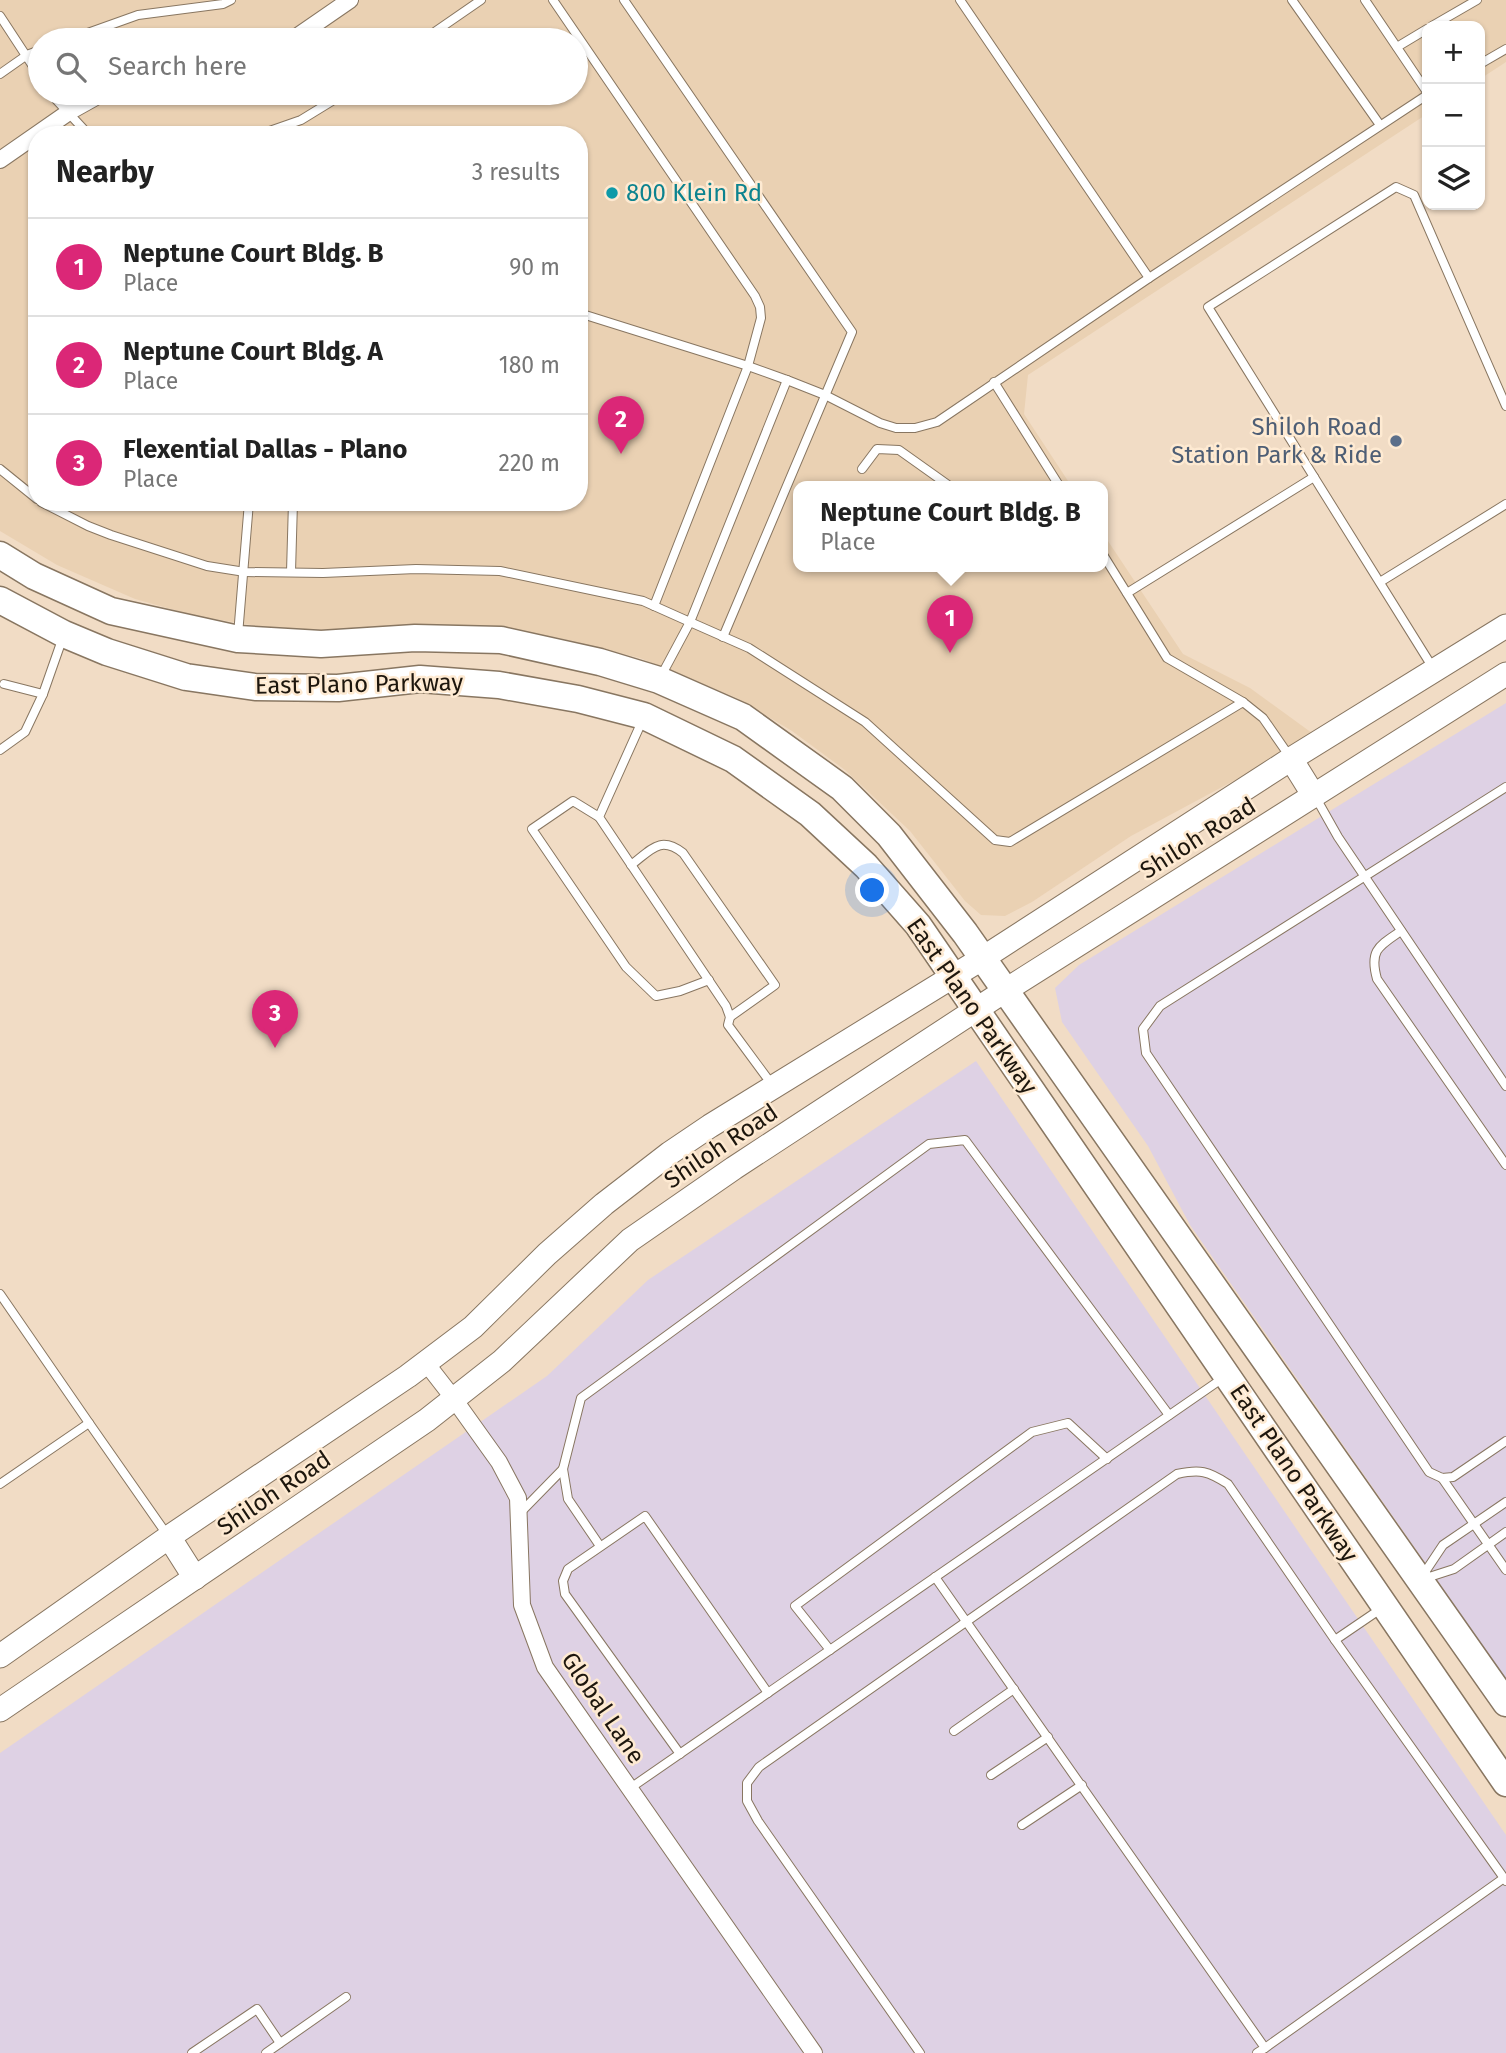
<!DOCTYPE html>
<html lang="en">
<head>
<meta charset="utf-8">
<style>
  :root { --surface:#fff; --page:#f6f6f6; --text:#222; --muted:#767676; --line:#e0e0e0; --accent:#db2777 }
  body { margin:0; font-family:"Fira Sans",sans-serif; background:var(--page); color:var(--text) }
  .controls { position:absolute; right:21px; top:21px; display:grid; overflow:hidden; border-radius:14px; box-shadow:0 2px 5px #0004 }
  .controls button { width:63px; height:63px; display:grid; place-items:center; padding:0; border:0; border-bottom:2px solid var(--line); background:var(--surface); color:var(--text); font:35px sans-serif }
  .you { position:absolute; left:873px; top:891px; width:24px; height:24px; margin:-18px; border:5px solid #fff; border-radius:50%; background:#1a73e8; box-shadow:0 0 0 10px #1a73e833 }
  .badge { display:grid; place-items:center; width:46px; height:46px; border-radius:50%; background:var(--accent); color:#fff; font-size:23px; font-weight:700 }
  .pin { position:absolute; translate:-50% -58px; filter:drop-shadow(0 2px 4px #0008) }
  .pin::after { content:''; position:absolute; top:37px; width:24px; height:21px; background:inherit; clip-path:polygon(0 0,100% 0,50% 100%) }
  .popup { position:absolute; left:793px; top:481px; width:315px; height:91px; box-sizing:border-box; display:grid; place-content:center; border-radius:14px; background:var(--surface); filter:drop-shadow(0 2px 5px #0005); font-size:23px; white-space:nowrap; color:var(--muted) }
  .popup b { font-size:26px; color:var(--text) }
  .popup::after { content:''; position:absolute; left:50%; top:100%; margin-left:-14px; border:14px solid transparent; border-top-color:var(--surface) }
  .list { margin:0; padding:0; list-style:none }
  h2 { display:flex; justify-content:space-between; align-items:center; height:91px; margin:0; padding:0 28px; font-size:30px }
  h2 small { font-size:23px; font-weight:400; color:var(--muted) }
  .list li { display:grid; grid-template-columns:46px 1fr auto; gap:21px; align-items:center; box-sizing:border-box; height:98px; padding:0 28px; border-top:2px solid var(--line) }
  .list b { display:block; font-size:26px; white-space:nowrap }
  .list p { margin:0; font-size:23px; white-space:nowrap; color:var(--muted) }
  .list em { font-size:23px; font-style:normal; color:var(--muted) }
  .icon { flex:none; width:38px; height:38px; fill:none; stroke:currentColor; stroke-width:2; stroke-linecap:round; stroke-linejoin:round }
  .map { position:relative; flex:none; width:1506px; height:2053px; overflow:hidden }
  .search { position:absolute; background:var(--surface); box-shadow:0 2px 5px #0004; left:28px; top:28px; width:560px; height:77px; display:flex; align-items:center; gap:18px; box-sizing:border-box; padding:0 24px; border-radius:38px; color:var(--muted); font-size:26px }
  .panel { position:absolute; background:var(--surface); box-shadow:0 2px 5px #0004; left:28px; top:126px; width:560px; height:385px; border-radius:28px }
  .map>svg:first-child { display:block }
  .built { fill:#ead1b3; fill-rule:evenodd }
  .industrial { fill:#ded1e4 }
  .lines { fill:none; stroke-linecap:round; stroke-linejoin:round }
  .lane-casing { stroke:#887661; stroke-width:10 }
  .street-casing { stroke:#887661; stroke-width:18 }
  .secondary-casing { stroke:#887661; stroke-width:25 }
  .primary-casing { stroke:#887661; stroke-width:29 }
  .lane { stroke:#fff; stroke-width:8 }
  .street { stroke:#fff; stroke-width:16 }
  .secondary { stroke:#fff; stroke-width:23 }
  .primary { stroke:#fff; stroke-width:26 }
  .culture-dot { fill:#0f9aa8; stroke:#feead2; stroke-width:2.5 }
  .service-dot { fill:#5c6f8a; stroke:#feead2; stroke-width:2.5 }
  .labels { text-anchor:middle; stroke-width:5; stroke-linejoin:round; paint-order:stroke }
  .culture-label { font-size:24px; fill:#0d838f; stroke:#feead2; text-anchor:start }
  .service-label { font-size:24px; fill:#4e5e75; stroke:#feead2; text-anchor:end }
  .street-label { font-size:24px; fill:#1d160d; stroke:#feead2 }
</style>
</head>
<body>
<div class="map">
<svg width="1506" height="2053" viewBox="0 0 1506 2053">
  <rect width="100%" height="100%" fill="#f1dcc5"/>
  <!-- built -->
  <path class="built" d="M 0,0 L 1506,0 L 1506,62 L 1480,79 L 1480,26 L 1427,26 L 1427,114 L 1028,375 L 1024,414 L 1072,487 L 798,487 L 798,567 L 1102,567 L 1102,532 L 1183,654 L 1250,688 L 1312,733 L 1250,772 L 1131,836 L 1032,902 L 1005,916 L 981,915 L 965,901 L 910,831 L 845,770 L 792,731 L 737,698 L 640,658 L 559,638 L 490,627 L 304,631 L 270,628 L 196,616 L 135,599 L 57,565 L 0,531 ZM 40,40 L 576,40 L 576,93 L 40,93 ZM 37,135 L 579,135 L 579,502 L 37,502 Z"/>
  <!-- industrial -->
  <g class="industrial">
    <polygon points="1506,703 1506,1679 1190,1225 1148,1146 1062,1022 1055,988 1079,965"/>
    <polygon points="976,1061 1506,1835 1506,2053 0,2053 0,1753 547,1376 648,1280"/>
  </g>
  <g class="lines">
    <defs>
      <g id="lane">
        <polyline points="553,0 755,296 760,307 761,318 748,366 654,606"/>
        <polyline points="624,0 852,332 723,637"/>
        <polyline points="1292,0 1380,125"/>
        <polyline points="1365,0 1427,92"/>
        <polyline points="0,16 40,77"/>
        <polyline points="1432,26 1477,0"/>
        <polyline points="68,40 138,15 223,4 231,0"/>
        <polyline points="423,40 481,0"/>
        <polyline points="1397,47 1427,29"/>
        <polyline points="1480,64 1506,49"/>
        <polyline points="0,74 27,55 40,50"/>
        <polyline points="50,93 89,135"/>
        <polyline points="258,135 301,120 345,93"/>
        <polyline points="1149,278 1427,95"/>
        <polyline points="579,313 748,366 787,380 825,395 880,423 896,428 915,428 937,422 1149,278 960,0"/>
        <polyline points="787,380 690,622 749,648 865,722 995,840 1010,842 1243,702 1263,718 1290,757"/>
        <polyline points="994,382 1060,487"/>
        <polyline points="0,469 37,499"/>
        <polyline points="862,469 877,449 899,450 951,487"/>
        <polyline points="41,502 88,526 111,535 207,566 245,572 323,573 416,569 500,571 643,601 690,622 660,678"/>
        <polyline points="1102,553 1167,658 1243,702"/>
        <polyline points="291,572 293,502"/>
        <polyline points="1380,582 1506,504"/>
        <polyline points="1127,593 1314,477"/>
        <polyline points="238,635 249,502"/>
        <polyline points="1433,668 1208,307 1396,187 1414,195 1506,406"/>
        <polyline points="4,684 43,694"/>
        <polyline points="643,719 599,817 726,1006 730,1017 728,1025 773,1086"/>
        <polyline points="0,750 25,732 43,694 63,637"/>
        <polyline points="1506,787 1160,1006 1143,1029 1146,1053 1429,1472 1442,1478 1453,1477 1506,1441"/>
        <polyline points="1316,798 1338,837 1506,1086"/>
        <polyline points="599,817 573,801 532,829 626,967 656,996 680,991 709,980"/>
        <path d="M 631,865 C 651,850 660,835 683,853 L 775,985 L 730,1017"/>
        <path d="M 1401,931 C 1379,946 1369,950 1377,979 L 1506,1165"/>
        <polyline points="0,1294 89,1423"/>
        <polyline points="563,1469 568,1499 600,1546"/>
        <polyline points="1442,1478 1506,1570"/>
        <polyline points="0,1484 89,1423 168,1536"/>
        <polyline points="519,1514 563,1469 581,1398 929,1144 965,1140 1169,1415"/>
        <polyline points="1423,1575 1443,1545 1506,1502"/>
        <polyline points="935,1577 1265,2048 1257,2053"/>
        <polyline points="1423,1579 1454,1569 1506,1532"/>
        <polyline points="1335,1640 1382,1608"/>
        <polyline points="830,1650 795,1606 1032,1432 1068,1423 1107,1459"/>
        <polyline points="954,1731 1014,1689"/>
        <polyline points="680,1754 565,1594 563,1581 568,1569 645,1516 768,1693"/>
        <polyline points="991,1775 1048,1737"/>
        <polyline points="629,1789 1223,1378"/>
        <polyline points="1022,1825 1082,1785"/>
        <polyline points="1265,2048 1504,1878"/>
        <polyline points="192,2053 257,2009 280,2043"/>
        <polyline points="266,2053 346,1997"/>
        <path d="M 920,2053 L 758,1821 L 747,1801 L 747,1783 L 759,1767 L 1177,1474 C 1200,1469 1208,1471 1228,1484 L 1335,1640 L 1506,1881"/>
      </g>
      <g id="street">
        <polyline points="292,40 350,0"/>
        <polyline points="0,160 69,112 103,93"/>
        <polyline points="426,1363 454,1399 499,1462 518,1498 522,1605 545,1667 814,2053"/>
      </g>
      <g id="secondary">
        <polyline points="1291,759 1314,796"/>
        <polyline points="169,1537 195,1578"/>
        <polyline points="0,1656 169,1537 408,1376 473,1327 547,1254 604,1204 670,1153 710,1126 983,958 1291,759 1506,626"/>
        <polyline points="0,1710 427,1420 502,1361 630,1240 734,1168 1006,990 1506,674"/>
      </g>
      <g id="primary">
        <polyline points="0,555 34,576 111,611 238,639 321,644 415,638 501,640 600,662 659,680 743,717 842,788 889,835 965,933 1506,1703"/>
        <polyline points="0,600 64,634 107,652 186,677 255,687 338,688 420,679 499,685 578,699 644,716 733,759 810,814 866,866 918,925 1506,1783"/>
      </g>
    </defs>
    <!-- lane casing -->
    <use href="#lane" class="lane-casing"/>
    <!-- street casing -->
    <use href="#street" class="street-casing"/>
    <!-- secondary casing -->
    <use href="#secondary" class="secondary-casing"/>
    <!-- primary casing -->
    <use href="#primary" class="primary-casing"/>
    <!-- lane -->
    <use href="#lane" class="lane"/>
    <!-- street -->
    <use href="#street" class="street"/>
    <!-- secondary -->
    <use href="#secondary" class="secondary"/>
    <!-- primary -->
    <use href="#primary" class="primary"/>
  </g>
  <!-- markers -->
  <circle class="culture-dot" cx="612" cy="193" r="7"/>
  <circle class="service-dot" cx="1396" cy="441" r="7"/>
  <g class="labels">
    <!-- culture labels -->
    <g class="culture-label">
      <text x="626" y="201">800 Klein Rd</text>
    </g>
    <!-- service labels -->
    <g class="service-label">
      <text x="1382" y="435">Shiloh Road<tspan x="1382" dy="28">Station Park &amp; Ride</tspan></text>
    </g>
    <!-- street labels -->
    <g class="street-label">
      <text transform="translate(359 684) rotate(-1)" y="8">East Plano Parkway</text>
      <text transform="translate(1198 838) rotate(-32)" y="8">Shiloh Road</text>
      <text transform="translate(972 1006) rotate(55)" y="8">East Plano Parkway</text>
      <text transform="translate(721 1146) rotate(-34)" y="8">Shiloh Road</text>
      <text transform="translate(1294 1473) rotate(56)" y="8">East Plano Parkway</text>
      <text transform="translate(274 1493) rotate(-34)" y="8">Shiloh Road</text>
      <text transform="translate(603 1708) rotate(56)" y="8">Global Lane</text>
    </g>
  </g>
</svg>
<div class="controls">
<button>+</button>
<button>−</button>
<button><svg class="icon" aria-label="layers" viewBox="0 0 24 24"><path d="M12 4l9 5-9 5-9-5zM3 14l9 5 9-5"/></svg></button>
</div>
<div class="you"></div>
<div class="pin badge" style="left:950px;top:653px">1</div>
<div class="popup"><b>Neptune Court Bldg. B</b>Place</div>
<div class="pin badge" style="left:621px;top:454px">2</div>
<div class="pin badge" style="left:275px;top:1048px">3</div>
<div class="search"><svg class="icon" aria-label="search" viewBox="0 0 24 24"><circle cx="10" cy="10" r="6"/><path d="M15 15l6 6"/></svg>Search here</div>
<section class="panel">
<h2>Nearby<small>3 results</small></h2>
<ul class="list">
<li><span class="badge">1</span><div><b>Neptune Court Bldg. B</b><p>Place</p></div><em>90 m</em></li>
<li><span class="badge">2</span><div><b>Neptune Court Bldg. A</b><p>Place</p></div><em>180 m</em></li>
<li><span class="badge">3</span><div><b>Flexential Dallas - Plano</b><p>Place</p></div><em>220 m</em></li>
</ul>
</section>
</div>
</body>
</html>
